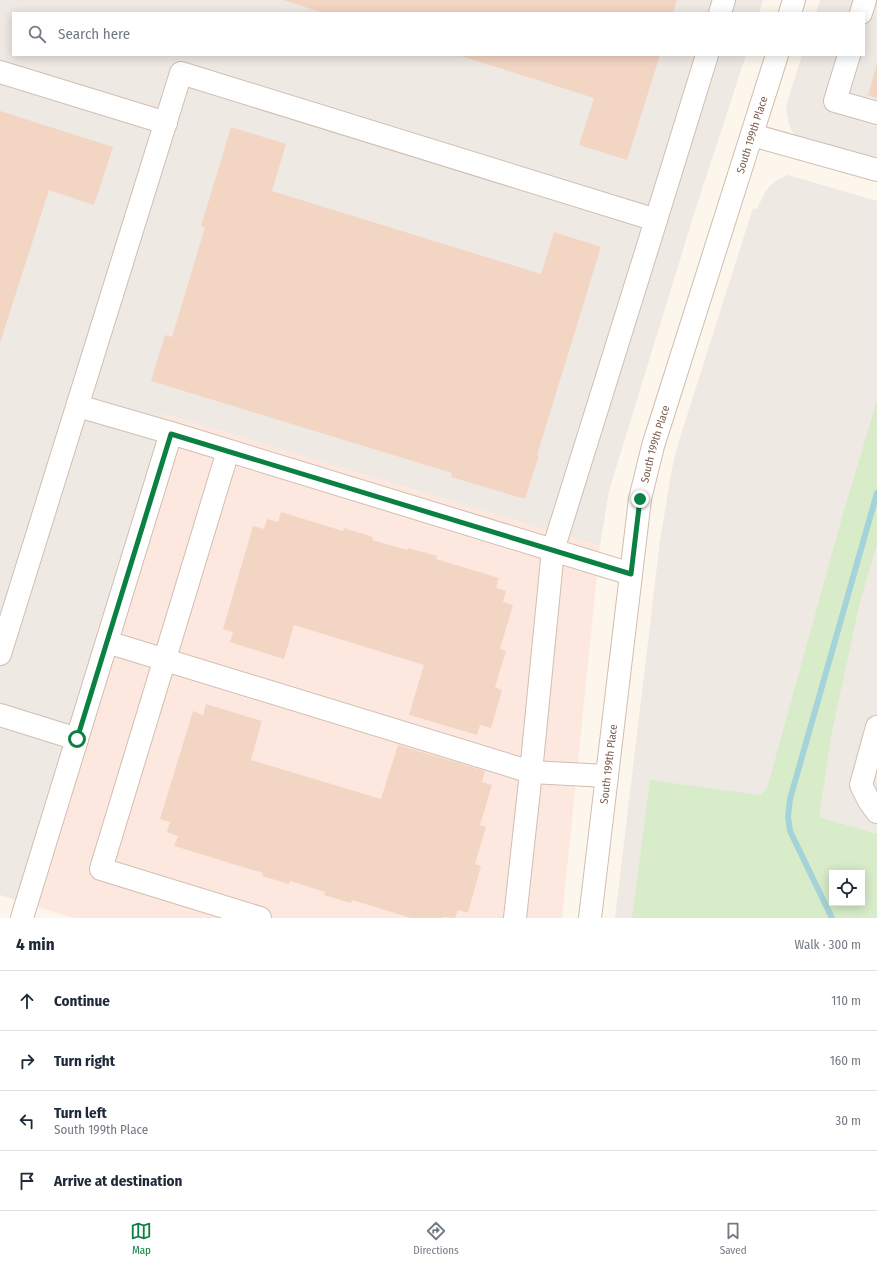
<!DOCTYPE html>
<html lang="en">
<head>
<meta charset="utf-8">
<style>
  :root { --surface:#fff; --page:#f2f2f3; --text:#1f2937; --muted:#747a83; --line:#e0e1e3; --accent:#0b8043 }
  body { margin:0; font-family:"Fira Sans Condensed",sans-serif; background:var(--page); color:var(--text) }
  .controls { position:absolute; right:12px; bottom:12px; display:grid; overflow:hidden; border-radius:0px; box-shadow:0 2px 10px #0003 }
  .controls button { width:36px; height:36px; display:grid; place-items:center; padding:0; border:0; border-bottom:1px solid var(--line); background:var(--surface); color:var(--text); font:20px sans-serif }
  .stop { position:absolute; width:12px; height:12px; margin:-9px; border:3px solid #0b8043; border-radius:50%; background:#fff }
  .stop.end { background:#0b8043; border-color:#fff; box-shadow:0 1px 4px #0008 }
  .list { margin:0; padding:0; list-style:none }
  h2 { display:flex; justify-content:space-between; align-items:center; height:52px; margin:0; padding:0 16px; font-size:17px }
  h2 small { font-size:13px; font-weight:400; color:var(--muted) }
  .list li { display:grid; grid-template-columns:26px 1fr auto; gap:12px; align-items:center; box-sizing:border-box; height:60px; padding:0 16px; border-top:1px solid var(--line) }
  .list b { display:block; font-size:15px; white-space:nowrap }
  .list p { margin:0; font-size:13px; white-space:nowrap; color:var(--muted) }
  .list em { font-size:13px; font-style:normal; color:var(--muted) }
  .icon { flex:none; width:22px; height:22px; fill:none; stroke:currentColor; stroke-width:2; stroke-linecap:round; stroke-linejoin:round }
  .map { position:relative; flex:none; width:877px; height:918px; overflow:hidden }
  .search { position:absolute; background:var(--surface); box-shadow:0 2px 10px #0003; left:12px; right:12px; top:12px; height:44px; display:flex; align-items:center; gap:10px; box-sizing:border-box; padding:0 14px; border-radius:0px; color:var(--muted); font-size:15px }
  .sheet { height:292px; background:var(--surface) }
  nav { display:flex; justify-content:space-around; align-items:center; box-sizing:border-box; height:56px; border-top:1px solid var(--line); background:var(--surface); font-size:11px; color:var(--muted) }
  nav a { display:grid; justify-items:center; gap:2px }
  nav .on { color:var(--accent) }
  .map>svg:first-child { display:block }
  .commercial { fill:#fde8e0 }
  .industrial { fill:#efe9e4; fill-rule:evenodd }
  .green { fill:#d8ecc9; fill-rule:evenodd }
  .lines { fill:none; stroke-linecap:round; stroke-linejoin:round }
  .stream { stroke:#a5d3da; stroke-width:6 }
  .building { fill:#f3d5c3 }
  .minor-casing { stroke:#d1beb0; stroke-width:24 }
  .minor { stroke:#fff; stroke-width:22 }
  .route { stroke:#0b8043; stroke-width:5 }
  .labels { text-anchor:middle; stroke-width:3; stroke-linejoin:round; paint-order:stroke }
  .street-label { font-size:11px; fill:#7a5c4d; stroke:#fffaf3 }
</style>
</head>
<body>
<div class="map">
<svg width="877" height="918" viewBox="0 0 877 918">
  <rect width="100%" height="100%" fill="#fdf6ec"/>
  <!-- commercial -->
  <polygon class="commercial" points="165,414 600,546 562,918 74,918 19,901"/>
  <!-- industrial -->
  <g class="industrial">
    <polygon points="0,0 763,0 759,13 13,13 13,55 746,55 694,214 609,491 600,546 165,414 19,901 0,895"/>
    <polygon points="820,0 877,0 877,166 796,139 789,125 786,108 788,100 802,55 864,55 864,13 816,13"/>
    <path d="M 788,175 L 877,201 L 877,918 L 615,918 L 660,541 L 672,468 L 678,444 L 753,208 L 757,209 L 765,192 L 772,184 L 779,179 ZM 832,873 L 862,873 L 862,903 L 832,903 Z"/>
  </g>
  <!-- green -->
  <path class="green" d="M 877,400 L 877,544 L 859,606 L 832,732 L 819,817 L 877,834 L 877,918 L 632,918 L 650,780 L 760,795 L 766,789 L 771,774 L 842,517 ZM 832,873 L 862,873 L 862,903 L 832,903 Z"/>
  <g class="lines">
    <!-- stream -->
    <polyline class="stream" points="832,918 790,831 788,817 790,799 877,493"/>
  </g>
  <!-- building -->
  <g class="building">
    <polygon points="283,0 677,0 673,13 324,13"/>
    <polygon points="458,55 660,55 627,160 579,145 594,98"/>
    <polygon points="877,63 877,98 868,95"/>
    <polygon points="0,111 113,147 94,205 49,190 0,343"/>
    <polygon points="231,127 286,144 272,191 541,274 554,232 601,247 537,455 539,455 525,499 451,477 452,473 151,381 165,335 172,337 205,227 201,226"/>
    <polygon points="281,512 343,531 344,528 373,537 372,540 407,550 408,548 437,556 436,559 499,578 496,588 506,591 503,602 513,605 500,649 506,651 495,687 502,690 491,728 480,725 477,735 409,715 424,665 294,625 284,659 230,642 233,632 223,629 253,526 264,529 267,519 278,522"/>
    <polygon points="206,704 262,721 251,760 381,799 398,745 485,771 482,782 492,785 480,825 486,827 475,864 481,866 468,913 458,910 455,918 443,917 443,918 411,918 352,900 351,903 324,895 325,892 290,881 289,884 262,876 263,873 174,846 178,836 167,832 170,822 160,819 193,711 203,715"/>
  </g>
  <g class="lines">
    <defs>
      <g id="minor">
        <polyline points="720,13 724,0"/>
        <polyline points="790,13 794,0"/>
        <polyline points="861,13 865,0"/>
        <polyline points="849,55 835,101 877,113"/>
        <polyline points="0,72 166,123"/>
        <polyline points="752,135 877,170"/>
        <polyline points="656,220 707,55"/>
        <polyline points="78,406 171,433"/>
        <polyline points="228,451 101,869 260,918"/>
        <polyline points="107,642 531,772 607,776"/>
        <polyline points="0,654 181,73 656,220 553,550 531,772 515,918"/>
        <polyline points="0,715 77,739"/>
        <polyline points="877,727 861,785 869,801 877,812"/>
        <polyline points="22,918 171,433 631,574"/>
        <path id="s1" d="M 590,918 L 640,499 L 653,446 L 777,55"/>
      </g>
    </defs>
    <!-- minor casing -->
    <use href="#minor" class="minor-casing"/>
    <!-- minor -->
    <use href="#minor" class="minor"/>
  </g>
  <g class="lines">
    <!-- route -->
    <polyline class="route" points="77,739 171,434 631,574 640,499"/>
  </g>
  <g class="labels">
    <!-- street labels -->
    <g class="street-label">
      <text dy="4" stroke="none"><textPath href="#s1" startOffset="803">South 199th Place</textPath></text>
      <text dy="4" stroke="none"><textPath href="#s1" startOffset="479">South 199th Place</textPath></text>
      <text dy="4" stroke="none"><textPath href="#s1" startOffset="155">South 199th Place</textPath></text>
    </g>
  </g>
</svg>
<div class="controls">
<button><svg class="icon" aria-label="locate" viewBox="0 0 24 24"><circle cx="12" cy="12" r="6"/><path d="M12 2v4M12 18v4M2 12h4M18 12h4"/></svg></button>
</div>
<div class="stop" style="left:77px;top:739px"></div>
<div class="stop end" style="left:640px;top:499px"></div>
<div class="search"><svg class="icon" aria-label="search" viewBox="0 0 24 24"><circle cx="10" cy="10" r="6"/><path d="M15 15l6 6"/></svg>Search here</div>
</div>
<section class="sheet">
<h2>4 min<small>Walk · 300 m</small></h2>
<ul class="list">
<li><svg class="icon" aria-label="ahead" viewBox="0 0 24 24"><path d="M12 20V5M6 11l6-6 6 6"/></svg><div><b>Continue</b></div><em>110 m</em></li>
<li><svg class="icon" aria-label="right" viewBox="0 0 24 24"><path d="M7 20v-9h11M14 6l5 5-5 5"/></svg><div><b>Turn right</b></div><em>160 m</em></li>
<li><svg class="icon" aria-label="left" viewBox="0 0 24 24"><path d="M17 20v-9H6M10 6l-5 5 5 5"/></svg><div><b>Turn left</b><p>South 199th Place</p></div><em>30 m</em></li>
<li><svg class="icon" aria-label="arrive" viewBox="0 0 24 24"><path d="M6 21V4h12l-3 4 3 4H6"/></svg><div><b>Arrive at destination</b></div></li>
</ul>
</section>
<nav>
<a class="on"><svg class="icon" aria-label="map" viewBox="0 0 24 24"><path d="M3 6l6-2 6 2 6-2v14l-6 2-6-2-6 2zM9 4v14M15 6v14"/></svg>Map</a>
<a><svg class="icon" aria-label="directions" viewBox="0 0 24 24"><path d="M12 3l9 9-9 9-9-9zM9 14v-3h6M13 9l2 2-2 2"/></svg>Directions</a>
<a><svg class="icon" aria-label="saved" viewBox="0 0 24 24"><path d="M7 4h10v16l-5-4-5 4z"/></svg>Saved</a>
</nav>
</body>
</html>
